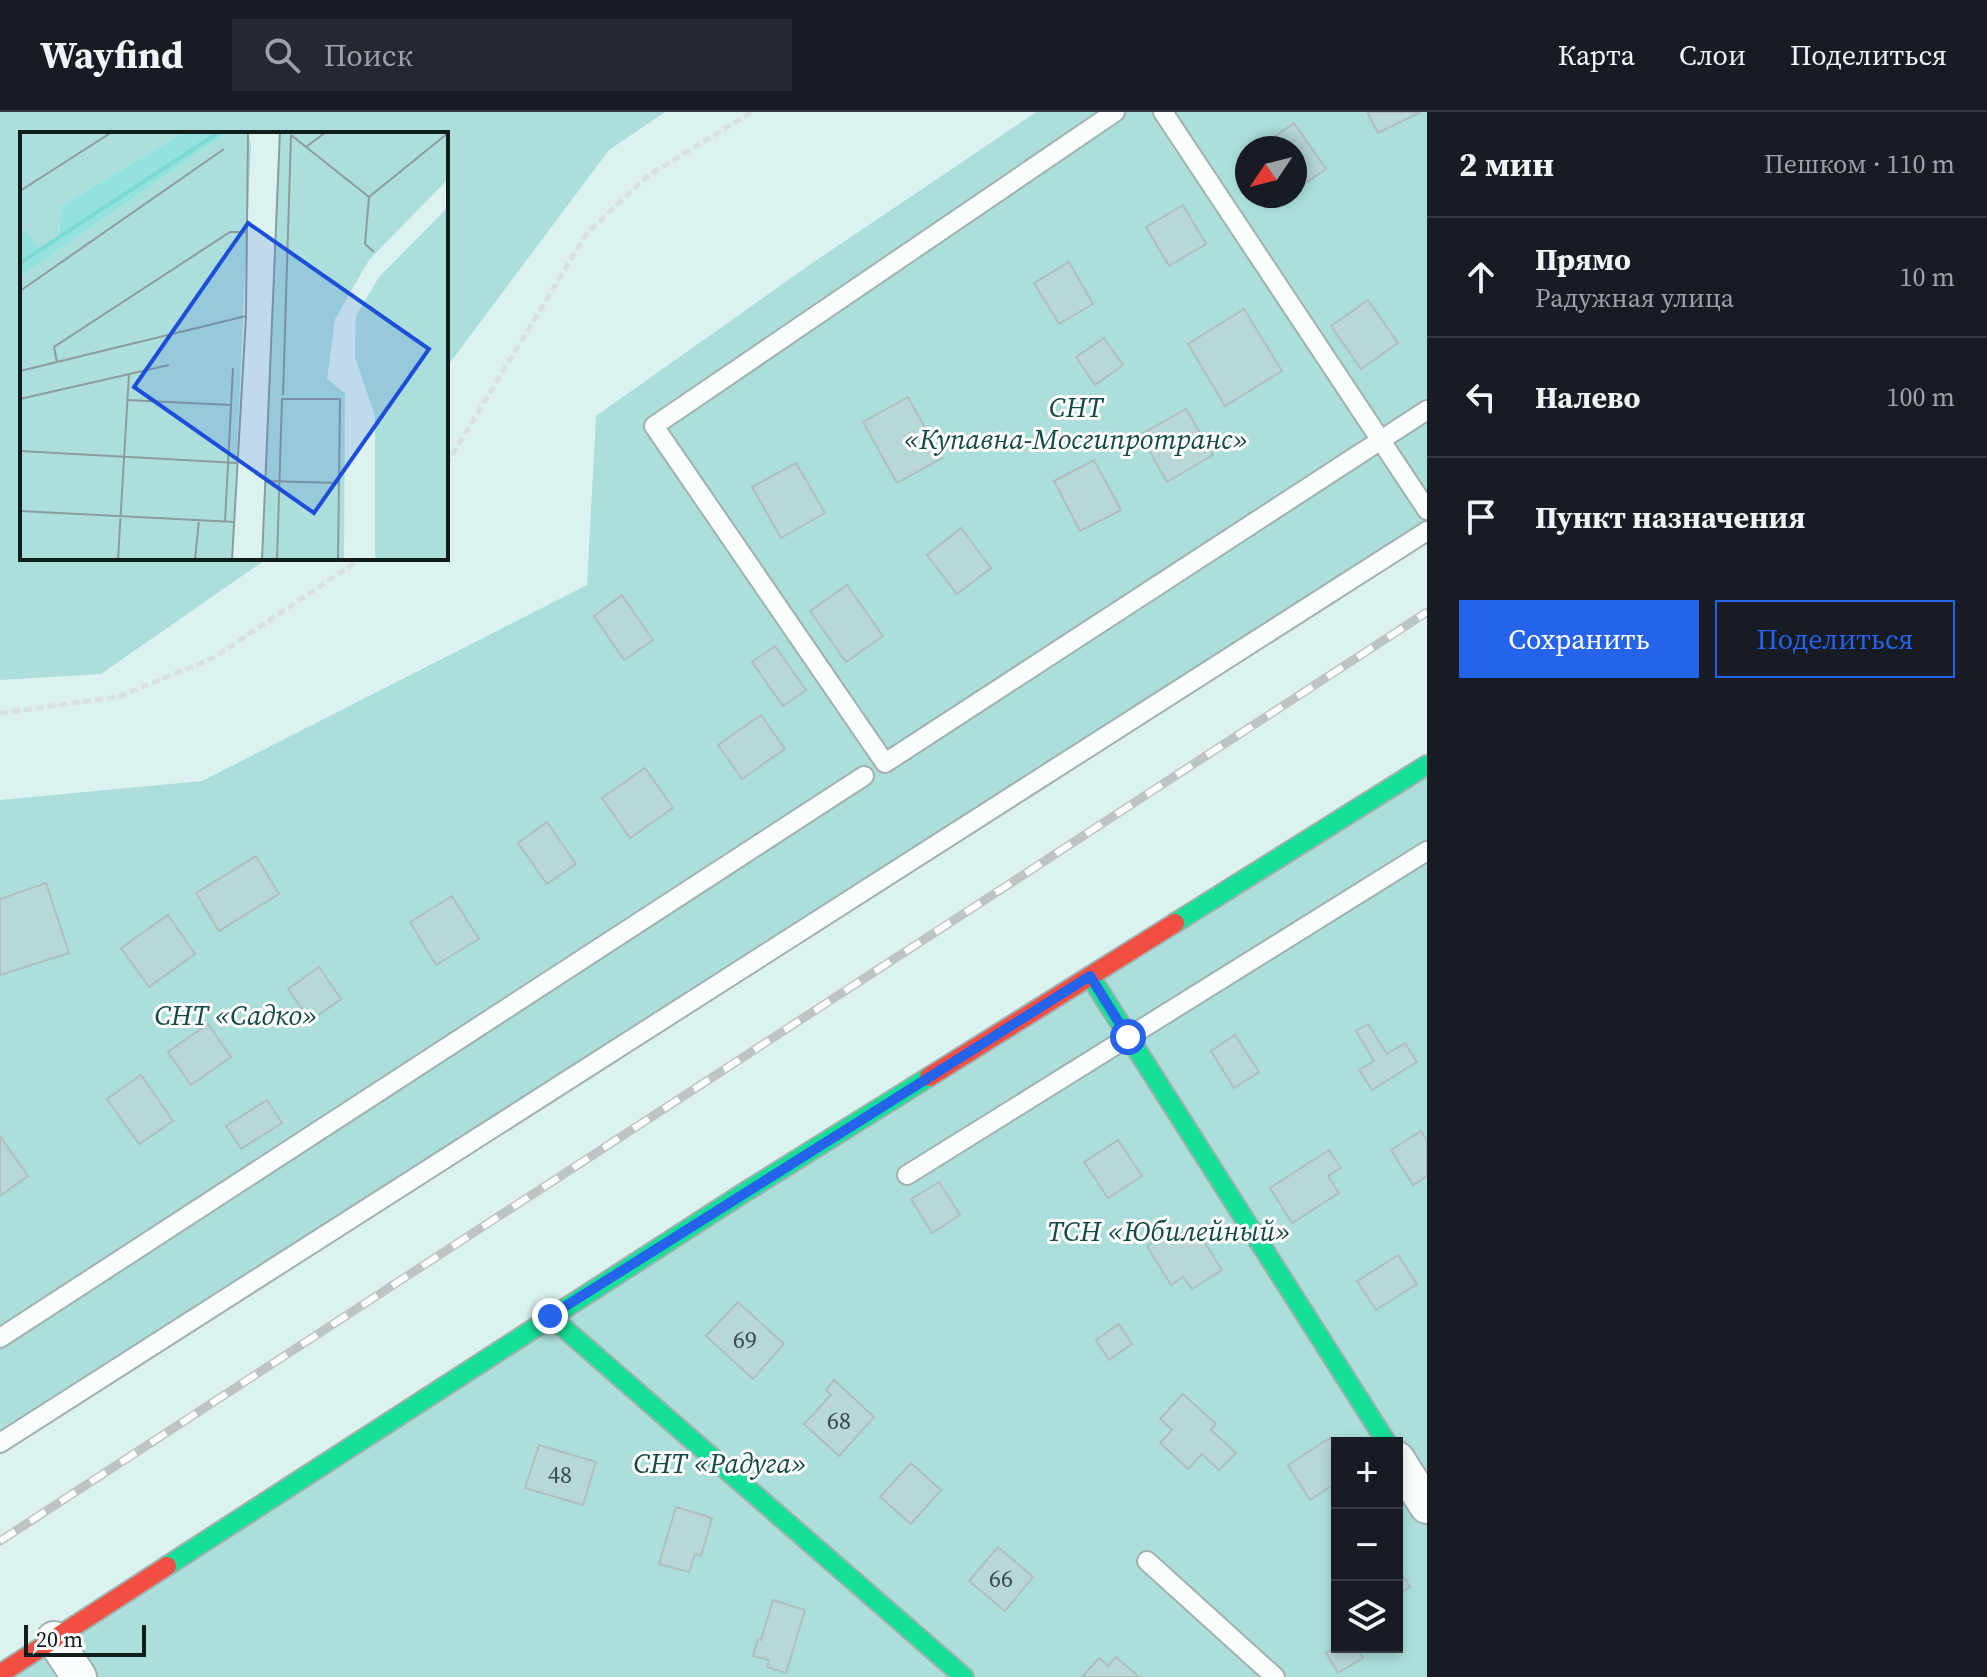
<!DOCTYPE html>
<html lang="ru">
<head>
<meta charset="utf-8">
<style>
  :root { --surface:#171b24; --page:#242831; --text:#f1f3f6; --muted:#9ea1a6; --line:#363941; --accent:#2563eb }
  body { margin:0; font-family:"Source Serif 4",serif; background:var(--page); color:var(--text) }
  .controls { position:absolute; right:24px; bottom:24px; display:grid; overflow:hidden; border-radius:0px; box-shadow:0 4px 12px #0003 }
  .controls button { width:72px; height:72px; display:grid; place-items:center; padding:0; border:0; border-bottom:2px solid var(--line); background:var(--surface); color:var(--text); font:40px sans-serif }
  .compass { position:absolute; left:1235px; top:24px; width:72px; height:72px; border-radius:50%; background:var(--surface); box-shadow:0 4px 12px #0003; rotate:235deg }
  .scale { position:absolute; left:24px; bottom:20px; width:122px; box-sizing:border-box; padding-left:8px; border:4px solid #0f1e1d; border-top:0; font-size:22px; line-height:28px; white-space:nowrap; color:#0f1e1d; -webkit-text-stroke:6px #fefefe; paint-order:stroke }
  .stop { position:absolute; width:24px; height:24px; margin:-18px; border:6px solid #2563eb; border-radius:50%; background:#fff }
  .stop.end { background:#2563eb; border-color:#fff; box-shadow:0 2px 8px #0008 }
  .list { margin:0; padding:0; list-style:none }
  h2 { display:flex; justify-content:space-between; align-items:center; height:104px; margin:0; padding:0 32px; font-size:34px }
  h2 small { font-size:26px; font-weight:400; color:var(--muted) }
  .list li { display:grid; grid-template-columns:52px 1fr auto; gap:24px; align-items:center; box-sizing:border-box; height:120px; padding:0 32px; border-top:2px solid var(--line) }
  .list b { display:block; font-size:30px; white-space:nowrap }
  .list p { margin:0; font-size:26px; white-space:nowrap; color:var(--muted) }
  .list em { font-size:26px; font-style:normal; color:var(--muted) }
  .actions { display:flex; gap:16px; padding:24px 32px }
  .actions a { flex:1; padding:18px 0; border:2px solid var(--accent); border-radius:0px; text-align:center; font-size:28px; color:var(--accent) }
  .actions .main { background:var(--accent); color:#fff }
  .icon { flex:none; width:44px; height:44px; fill:none; stroke:currentColor; stroke-width:2; stroke-linecap:round; stroke-linejoin:round }
  .map { position:relative; flex:none; width:1427px; height:1565px; overflow:hidden }
  header { display:flex; align-items:center; gap:48px; box-sizing:border-box; height:112px; padding:0 40px; background:var(--surface); border-bottom:2px solid var(--line) }
  header strong { font-size:38px }
  nav { display:flex; gap:44px; margin-inline-start:auto; font-size:28px }
  .search { width:560px; height:72px; background:var(--page); display:flex; align-items:center; gap:20px; box-sizing:border-box; padding:0 28px; border-radius:0px; color:var(--muted); font-size:30px }
  main { display:flex }
  aside { flex:1; background:var(--surface) }
  .map>svg:first-child { display:block }
  .green { fill:#acdfdb; fill-rule:evenodd }
  .building { fill:#b7d8d6; stroke:#aebfbe; stroke-width:2 }
  .lines { fill:none; stroke-linecap:round; stroke-linejoin:round }
  .lane-casing { stroke:#a0b1af; stroke-width:22 }
  .street-casing { stroke:#a0b1af; stroke-width:38 }
  .fast-casing { stroke:#a0b1af; stroke-width:22 }
  .jam-casing { stroke:#a0b1af; stroke-width:22 }
  .path { stroke:#d9e0e0; stroke-width:5; stroke-dasharray:8 4; stroke-linecap:butt }
  .lane { stroke:#fafdfd; stroke-width:18 }
  .street { stroke:#fafdfd; stroke-width:34 }
  .fast { stroke:#16e098; stroke-width:18 }
  .jam { stroke:#f24e42; stroke-width:18 }
  .rail-casing { stroke:#bec4c4; stroke-width:9 }
  .rail { stroke:#fefefe; stroke-width:6; stroke-dasharray:18; stroke-linecap:butt }
  .route { stroke:#2563eb; stroke-width:10 }
  .labels { text-anchor:middle; stroke-width:6; stroke-linejoin:round; paint-order:stroke }
  .number-label { font-size:24px; fill:#394c4b }
  .park-label { font-size:28px; font-style:italic; fill:#134a48; stroke:#fefefe }
  .inset-river { fill:none; stroke:#7cdad5; stroke-width:4 }
  .inset-road { fill:none; stroke:#8a9d9c; stroke-width:2 }
  .view { fill:#1d4ed8; fill-opacity:0.15; stroke:#1d4ed8; stroke-width:4 }
  .inset-edge { fill:none; stroke:#0f1e1d; stroke-width:4 }
</style>
</head>
<body>
<header>
<strong>Wayfind</strong>
<div class="search"><svg class="icon" aria-label="search" viewBox="0 0 24 24"><circle cx="10" cy="10" r="6"/><path d="M15 15l6 6"/></svg>Поиск</div>
<nav><a>Карта</a><a>Слои</a><a>Поделиться</a></nav>
</header>
<main>
<div class="map">
<svg width="1427" height="1565" viewBox="0 0 1427 1565">
  <rect width="100%" height="100%" fill="#dcf2f0"/>
  <!-- green -->
  <g class="green">
    <polygon points="0,0 665,0 609,38 446,256 446,22 22,22 22,446 268,446 101,562 0,568"/>
    <path d="M 1036,0 L 1427,0 L 1427,419 L 0,1336 L 0,688 L 202,669 L 587,473 L 596,304 L 808,154 ZM 1247,36 L 1295,36 L 1295,84 L 1247,84 Z"/>
    <path d="M 1427,653 L 1427,1565 L 0,1565 ZM 1337,1331 L 1397,1331 L 1397,1535 L 1337,1535 Z"/>
  </g>
  <!-- building -->
  <g class="building">
    <polygon points="1367,0 1421,0 1378,21"/>
    <polygon points="1294,11 1326,57 1295,78 1295,36 1258,36"/>
    <polygon points="1183,93 1206,132 1169,154 1146,115"/>
    <polygon points="1069,150 1093,192 1059,212 1034,171"/>
    <polygon points="1368,188 1398,231 1361,257 1331,214"/>
    <polygon points="1244,197 1282,259 1225,294 1188,232"/>
    <polygon points="1104,226 1123,253 1095,273 1076,245"/>
    <polygon points="908,285 942,346 897,371 863,310"/>
    <polygon points="1186,297 1213,343 1167,370 1140,323"/>
    <polygon points="1094,348 1121,398 1080,419 1054,369"/>
    <polygon points="796,351 825,401 781,426 752,375"/>
    <polygon points="961,416 991,456 957,482 927,443"/>
    <polygon points="847,473 883,524 846,550 810,499"/>
    <polygon points="622,483 653,528 624,548 594,504"/>
    <polygon points="775,534 806,578 783,594 752,550"/>
    <polygon points="761,603 785,637 742,667 718,633"/>
    <polygon points="645,656 673,696 630,726 602,686"/>
    <polygon points="547,710 576,752 547,772 518,731"/>
    <polygon points="256,744 279,782 219,819 196,781"/>
    <polygon points="46,771 69,841 0,863 0,787"/>
    <polygon points="452,784 479,827 436,853 410,810"/>
    <polygon points="168,803 195,842 149,875 121,836"/>
    <polygon points="319,855 341,887 310,909 288,877"/>
    <polygon points="208,912 231,945 191,973 168,940"/>
    <polygon points="1368,912 1387,942 1405,931 1417,950 1372,978 1359,958 1374,949 1356,919"/>
    <polygon points="1235,923 1259,960 1234,976 1211,939"/>
    <polygon points="141,963 173,1009 139,1032 107,987"/>
    <polygon points="267,988 282,1011 241,1037 226,1014"/>
    <polygon points="1421,1019 1427,1029 1427,1064 1413,1073 1391,1038"/>
    <polygon points="0,1024 28,1064 0,1084"/>
    <polygon points="1118,1028 1142,1064 1108,1086 1084,1050"/>
    <polygon points="1329,1038 1341,1056 1328,1064 1339,1081 1292,1111 1270,1076"/>
    <polygon points="939,1070 960,1103 932,1121 911,1087"/>
    <polygon points="1195,1115 1222,1158 1192,1177 1183,1165 1171,1173 1147,1134 1173,1117 1178,1126"/>
    <polygon points="1398,1143 1417,1172 1376,1198 1357,1169"/>
    <polygon points="738,1190 784,1232 753,1267 706,1224"/>
    <polygon points="1119,1212 1132,1232 1109,1248 1096,1228"/>
    <polygon points="834,1268 874,1305 839,1344 804,1312 831,1283 826,1278"/>
    <polygon points="1183,1282 1216,1312 1211,1318 1236,1341 1219,1358 1202,1342 1188,1357 1160,1331 1172,1318 1160,1307"/>
    <polygon points="1330,1326 1337,1338 1337,1370 1310,1388 1288,1353"/>
    <polygon points="539,1333 596,1350 583,1393 525,1376"/>
    <polygon points="911,1351 941,1378 911,1412 880,1385"/>
    <polygon points="676,1395 712,1406 701,1444 695,1442 689,1460 659,1452"/>
    <polygon points="998,1435 1033,1465 1005,1499 969,1469"/>
    <polygon points="1397,1455 1410,1475 1397,1483"/>
    <polygon points="773,1488 805,1498 786,1561 767,1555 769,1548 753,1544 758,1527 761,1528"/>
    <polygon points="1337,1534 1356,1535 1363,1546 1338,1561 1326,1541"/>
    <polygon points="1116,1545 1139,1565 1082,1565 1099,1546 1108,1554"/>
  </g>
  <g class="lines">
    <defs>
      <g id="lane">
        <polyline points="1115,0 654,314 885,651 1427,298"/>
        <polyline points="1163,0 1427,398"/>
        <polyline points="907,1063 1427,739"/>
        <polyline points="0,1226 864,664"/>
        <polyline points="0,1331 1427,419"/>
        <polyline points="1147,1449 1275,1565"/>
      </g>
      <g id="street">
        <polyline points="1397,1347 1427,1394"/>
        <polyline points="54,1527 79,1565"/>
      </g>
      <g id="fast">
        <polyline points="1175,811 1427,653"/>
        <polyline points="1090,864 1387,1331"/>
        <polyline points="550,1204 964,1565"/>
        <polyline points="167,1454 742,1082 929,965"/>
      </g>
      <g id="jam">
        <polyline points="929,965 1175,811"/>
        <polyline points="0,1562 167,1454"/>
      </g>
    </defs>
    <!-- lane casing -->
    <use href="#lane" class="lane-casing"/>
    <!-- street casing -->
    <use href="#street" class="street-casing"/>
    <!-- fast casing -->
    <use href="#fast" class="fast-casing"/>
    <!-- jam casing -->
    <use href="#jam" class="jam-casing"/>
    <!-- path -->
    <g class="path">
      <polyline points="446,353 587,121 649,63 752,0"/>
      <polyline points="0,601 118,585 213,546 362,446"/>
    </g>
    <!-- lane -->
    <use href="#lane" class="lane"/>
    <!-- street -->
    <use href="#street" class="street"/>
    <!-- fast -->
    <use href="#fast" class="fast"/>
    <!-- jam -->
    <use href="#jam" class="jam"/>
    <defs>
      <polyline id="rail" points="0,1429 1427,500"/>
    </defs>
    <!-- rail casing -->
    <use href="#rail" class="rail-casing"/>
    <!-- rail -->
    <use href="#rail" class="rail"/>
  </g>
  <g class="lines">
    <!-- route -->
    <polyline class="route" points="550,1204 1090,864 1128,925"/>
  </g>
  <g class="labels">
    <!-- number labels -->
    <g class="number-label">
      <text x="745" y="1236">69</text>
      <text x="839" y="1317">68</text>
      <text x="560" y="1371">48</text>
      <text x="1001" y="1475">66</text>
    </g>
    <!-- park labels -->
    <g class="park-label">
      <text x="1076" y="305">СНТ<tspan x="1076" dy="32">«Купавна-Мосгипротранс»</tspan></text>
      <text x="236" y="913">СНТ «Садко»</text>
      <text x="1169" y="1129">ТСН «Юбилейный»</text>
      <text x="720" y="1361">СНТ «Радуга»</text>
    </g>
  </g>
  <!-- overview -->
  <g transform="translate(20 20)">
    <rect width="428" height="428" fill="#dcf2f0"/>
    <path d="M 0,0 L 164,0 L 41,74 L 39,104 L 19,117 L 6,97 L 0,100 ZM 208,0 L 228,0 L 231,13 L 212,428 L 0,428 L 0,145 ZM 259,0 L 428,0 L 428,47 L 349,128 L 315,187 L 307,247 L 325,261 L 324,428 L 242,428 ZM 428,75 L 428,428 L 355,428 L 355,284 L 335,225 L 336,184 L 359,145 Z" fill="#acdfdb"/>
    <path d="M 164,0 L 208,0 L 0,145 L 0,100 L 6,97 L 19,116 L 39,105 L 41,74 Z" fill="#94e2dd"/>
    <path class="inset-river" d="M 0,131 L 199,0"/>
    <path class="inset-road" d="M 271,3 L 349,65 L 345,112 L 354,120M 286,15 L 306,0M 0,59 L 92,0M 349,65 L 428,1M 0,159 L 204,17M 37,230 L 34,215 L 210,100 L 228,100M 0,239 L 226,184M 263,263 L 271,3M 0,267 L 149,233M 107,268 L 211,273M 0,319 L 218,331M 245,349 L 319,351M 0,379 L 215,390M 205,390 L 213,236M 98,428 L 109,242M 175,428 L 179,388M 212,428 L 226,184 L 228,0M 242,428 L 260,0M 257,428 L 262,267 L 320,267 L 318,428"/>
    <path class="view" d="M 228,91 L 409,217 L 294,381 L 114,255 Z"/>
    <rect width="428" height="428" class="inset-edge"/>
  </g>
</svg>
<div class="controls">
<button>+</button>
<button>−</button>
<button><svg class="icon" aria-label="layers" viewBox="0 0 24 24"><path d="M12 4l9 5-9 5-9-5zM3 14l9 5 9-5"/></svg></button>
</div>
<svg class="compass" viewBox="-18 -18 36 36"><path d="M0-13l5 13h-10z" fill="#e53935"/><path d="M0 13l5-13h-10z" fill="#9ea1a6"/></svg>
<div class="scale">20 m</div>
<div class="stop" style="left:1128px;top:925px"></div>
<div class="stop end" style="left:550px;top:1204px"></div>
</div>
<aside>
<h2>2 мин<small>Пешком · 110 m</small></h2>
<ul class="list">
<li><svg class="icon" aria-label="ahead" viewBox="0 0 24 24"><path d="M12 20V5M6 11l6-6 6 6"/></svg><div><b>Прямо</b><p>Радужная улица</p></div><em>10 m</em></li>
<li><svg class="icon" aria-label="left" viewBox="0 0 24 24"><path d="M17 20v-9H6M10 6l-5 5 5 5"/></svg><div><b>Налево</b></div><em>100 m</em></li>
<li><svg class="icon" aria-label="arrive" viewBox="0 0 24 24"><path d="M6 21V4h12l-3 4 3 4H6"/></svg><div><b>Пункт назначения</b></div></li>
</ul>
<div class="actions"><a class="main">Сохранить</a><a>Поделиться</a></div>
</aside>
</main>
</body>
</html>
